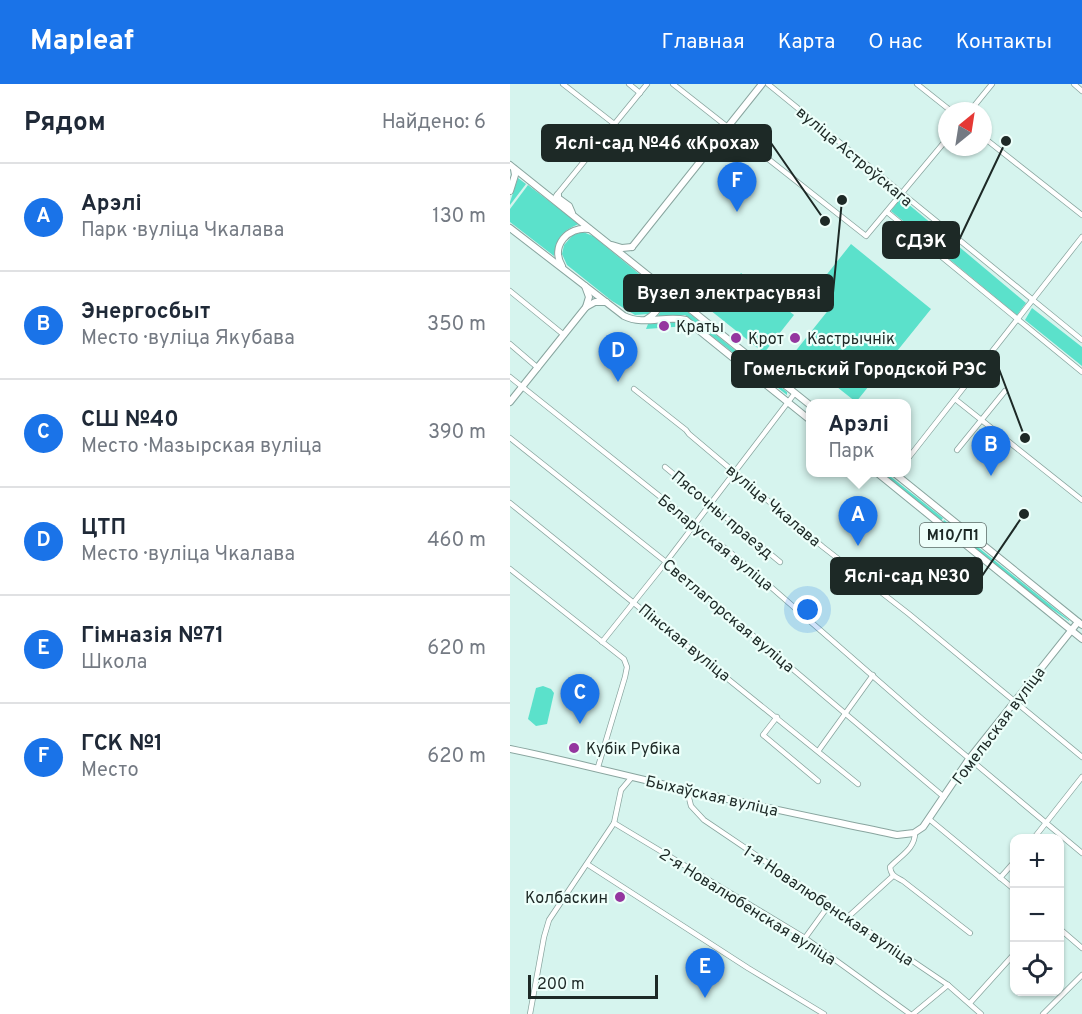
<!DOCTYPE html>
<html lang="ru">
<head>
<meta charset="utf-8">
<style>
  :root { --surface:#fff; --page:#f2f2f3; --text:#1f2937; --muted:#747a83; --line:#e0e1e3; --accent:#1a73e8 }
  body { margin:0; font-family:Overpass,sans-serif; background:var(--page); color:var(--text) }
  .controls { position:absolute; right:18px; bottom:18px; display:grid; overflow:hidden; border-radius:12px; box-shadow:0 2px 4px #0004 }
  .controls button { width:54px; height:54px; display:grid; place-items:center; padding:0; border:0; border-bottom:2px solid var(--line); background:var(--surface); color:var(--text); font:30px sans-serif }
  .compass { position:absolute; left:428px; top:18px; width:54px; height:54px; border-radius:50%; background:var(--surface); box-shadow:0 2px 4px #0004; rotate:30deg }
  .scale { position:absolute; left:18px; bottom:15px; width:130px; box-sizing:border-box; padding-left:6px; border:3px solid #1d2926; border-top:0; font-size:16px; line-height:21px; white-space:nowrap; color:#1d2926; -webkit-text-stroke:4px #edfffa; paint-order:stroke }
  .you { position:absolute; left:298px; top:526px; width:21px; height:21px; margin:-15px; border:4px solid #fff; border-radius:50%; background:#1a73e8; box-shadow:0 0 0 9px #1a73e833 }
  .badge { display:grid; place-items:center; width:39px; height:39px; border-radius:50%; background:var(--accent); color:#fff; font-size:20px; font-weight:700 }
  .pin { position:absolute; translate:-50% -50px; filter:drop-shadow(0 2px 3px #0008) }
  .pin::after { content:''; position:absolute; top:32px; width:21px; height:18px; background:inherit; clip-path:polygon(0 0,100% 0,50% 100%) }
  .popup { position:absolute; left:296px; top:315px; width:105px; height:78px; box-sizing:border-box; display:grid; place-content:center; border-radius:12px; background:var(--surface); filter:drop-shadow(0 2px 4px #0005); font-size:20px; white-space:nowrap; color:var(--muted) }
  .popup b { font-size:22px; color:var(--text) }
  .popup::after { content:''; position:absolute; left:50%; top:100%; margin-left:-12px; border:12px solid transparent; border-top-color:var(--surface) }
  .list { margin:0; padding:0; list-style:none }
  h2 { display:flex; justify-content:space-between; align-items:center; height:78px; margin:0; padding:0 24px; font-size:26px }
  h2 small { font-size:20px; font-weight:400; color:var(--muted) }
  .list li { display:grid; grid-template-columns:39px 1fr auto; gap:18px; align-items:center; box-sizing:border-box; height:108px; padding:0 24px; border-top:2px solid var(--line) }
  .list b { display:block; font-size:22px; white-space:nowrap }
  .list p { margin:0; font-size:20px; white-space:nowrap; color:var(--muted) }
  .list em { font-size:20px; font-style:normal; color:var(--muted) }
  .icon { flex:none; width:33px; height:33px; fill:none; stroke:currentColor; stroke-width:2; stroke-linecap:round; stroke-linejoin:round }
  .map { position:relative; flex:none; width:572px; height:930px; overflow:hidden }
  header { display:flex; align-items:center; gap:36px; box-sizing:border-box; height:84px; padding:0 30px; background:var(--accent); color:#fff }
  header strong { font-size:28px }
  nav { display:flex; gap:33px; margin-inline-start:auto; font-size:21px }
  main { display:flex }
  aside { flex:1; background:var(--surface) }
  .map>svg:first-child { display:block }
  .green { fill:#5be1cb }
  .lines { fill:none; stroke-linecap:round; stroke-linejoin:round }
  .minor-casing { stroke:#89a59f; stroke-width:6 }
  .major-casing { stroke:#89a59f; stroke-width:8 }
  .minor { stroke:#fff; stroke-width:4.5 }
  .major { stroke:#fff; stroke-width:6 }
  .poi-dot { fill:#94369f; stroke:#edfffa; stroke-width:2 }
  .labels { text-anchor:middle; stroke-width:4.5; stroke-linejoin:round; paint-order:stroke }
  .shield { fill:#edfffa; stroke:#5b6966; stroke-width:1.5 }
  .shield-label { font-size:15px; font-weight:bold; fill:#1d2926 }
  .street-label { font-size:16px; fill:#1d2926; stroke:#edfffa }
  .poi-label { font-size:16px; fill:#1d2926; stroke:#edfffa; text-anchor:start }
  .leader { fill:none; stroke:#1d2926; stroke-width:2 }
  .callout-dot { fill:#1d2926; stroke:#edfffa; stroke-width:2 }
  .callout { fill:#1d2926; stroke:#1d2926; stroke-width:2 }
  .callout-label { font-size:18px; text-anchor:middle; font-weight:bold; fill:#fff }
</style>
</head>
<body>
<header>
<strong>Mapleaf</strong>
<nav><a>Главная</a><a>Карта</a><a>О нас</a><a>Контакты</a></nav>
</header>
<main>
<aside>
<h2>Рядом<small>Найдено: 6</small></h2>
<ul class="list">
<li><span class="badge">A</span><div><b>Арэлі</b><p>Парк · вуліца Чкалава</p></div><em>130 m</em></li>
<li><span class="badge">B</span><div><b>Энергосбыт</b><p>Место · вуліца Якубава</p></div><em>350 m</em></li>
<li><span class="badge">C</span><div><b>СШ №40</b><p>Место · Мазырская вуліца</p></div><em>390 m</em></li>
<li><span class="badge">D</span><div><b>ЦТП</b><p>Место · вуліца Чкалава</p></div><em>460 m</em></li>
<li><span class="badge">E</span><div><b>Гімназія №71</b><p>Школа</p></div><em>620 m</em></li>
<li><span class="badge">F</span><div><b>ГСК №1</b><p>Место</p></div><em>620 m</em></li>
</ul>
</aside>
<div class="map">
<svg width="572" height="930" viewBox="0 0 572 930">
  <rect width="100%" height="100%" fill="#d6f4ee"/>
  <!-- green -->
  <g class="green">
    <polygon points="8,94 16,100 0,121 0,118"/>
    <path d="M 18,101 L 69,140 C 52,147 47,153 44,172 L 0,138 L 0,125 Z"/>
    <polygon points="391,114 516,219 507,231 381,127"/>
    <path d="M 73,148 L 83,152 L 144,202 C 151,213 147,222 138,230 L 125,231 L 102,217 L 57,181 L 52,170 L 54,161 L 63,151 Z"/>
    <polygon points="341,160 421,225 346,318 284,269 320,224 302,209"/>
    <polygon points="231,189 284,231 254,269 200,226"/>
    <polygon points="154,209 277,308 277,311 175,231 148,232 154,221"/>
    <polygon points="522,224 572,263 572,282 515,236"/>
    <polygon points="164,238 177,242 136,245 138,240"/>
    <polygon points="372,389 376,389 433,434 431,437"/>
    <polygon points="434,436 559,536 559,537 527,515 433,438"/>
    <polygon points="33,602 41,605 44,609 37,640 26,642 18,635 26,604"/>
  </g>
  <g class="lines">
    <defs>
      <g id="minor">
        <polyline points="53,0 103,39"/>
        <polyline points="119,0 130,9"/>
        <polyline points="163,0 356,152 437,55"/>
        <polyline points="258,0 572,256"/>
        <polyline points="407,0 441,27"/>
        <polyline points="564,0 572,7"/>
        <polyline points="460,27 482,0"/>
        <polyline points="473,53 572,131"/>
        <polyline points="46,112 137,0"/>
        <polyline points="377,128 572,288"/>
        <polyline points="0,207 54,251"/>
        <polyline points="0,260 28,284"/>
        <polyline points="0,293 231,477 412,635 572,769"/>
        <polyline points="124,305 176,346 179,350 313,463 399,530 572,673"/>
        <polyline points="445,315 572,416"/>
        <polyline points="0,354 156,478 434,713"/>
        <polyline points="447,366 495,307"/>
        <polyline points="396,377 572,153"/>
        <polyline points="155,383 270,478"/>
        <polyline points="0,419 348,700"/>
        <polyline points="0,485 114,575 117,583 115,593 88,683"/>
        <polyline points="92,558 156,478 285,309"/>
        <polyline points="267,633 253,651 308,697"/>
        <polyline points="309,666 363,591"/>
        <polyline points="177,706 181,722 194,736 438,901 471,930"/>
        <polyline points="419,735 505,806"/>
        <polyline points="104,739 295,854 400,930"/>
        <path d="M 405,749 C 405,765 390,772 380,783 C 381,792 386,793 393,797 L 460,849"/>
        <polyline points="524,754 572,693"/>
        <polyline points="77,780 238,884 314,930"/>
        <polyline points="490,794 505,777"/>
        <polyline points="338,833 383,792"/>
        <polyline points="550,845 572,864"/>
        <polyline points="295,854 319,821"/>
        <polyline points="460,919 505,869"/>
        <polyline points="20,930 34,853 39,836 104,739 111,706 122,693"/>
        <polyline points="403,930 438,901"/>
        <polyline points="533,930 572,891"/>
      </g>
      <g id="major">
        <polyline points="0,81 300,321"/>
        <polyline points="0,107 5,91 4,85"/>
        <polyline points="48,111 48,114 59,122 62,129"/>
        <path d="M 0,144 L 114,232 C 134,242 155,231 176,236 L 300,336"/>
        <polyline points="102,161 112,164 122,163"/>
        <polyline points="122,163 252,0"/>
        <path d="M 52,182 C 40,162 58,142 79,145"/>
        <polyline points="75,202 79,213 76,223"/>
        <path d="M 137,235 C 151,227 152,216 149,201"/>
        <polyline points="0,318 76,223 85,218 96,218"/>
        <polyline points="366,388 572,555"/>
        <polyline points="383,388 572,541"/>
        <path d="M 0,665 C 64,678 127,695 191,709 C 256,724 321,737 387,751 L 404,749 L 413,743 L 459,675 L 568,538"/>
      </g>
    </defs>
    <!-- minor casing -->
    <use href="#minor" class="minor-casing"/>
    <!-- major casing -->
    <use href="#major" class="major-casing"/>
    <!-- minor -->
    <use href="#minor" class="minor"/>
    <!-- major -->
    <use href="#major" class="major"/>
  </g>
  <!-- markers -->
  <g class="poi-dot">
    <circle cx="154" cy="242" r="6"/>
    <circle cx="226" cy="254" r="6"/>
    <circle cx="285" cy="254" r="6"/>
    <circle cx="64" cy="664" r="6"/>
    <circle cx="110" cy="813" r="6"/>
  </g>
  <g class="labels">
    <!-- shield labels -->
    <rect class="shield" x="410" y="439" width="66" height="24" rx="4.5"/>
    <g class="shield-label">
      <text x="443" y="456">М10/П1</text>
    </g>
    <!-- street labels -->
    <g class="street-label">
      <text transform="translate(345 72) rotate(40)" y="6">вуліца Астроўскага</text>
      <text transform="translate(264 421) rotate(40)" y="6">вуліца Чкалава</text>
      <text transform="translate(213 430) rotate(40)" y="6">Пясочны праезд</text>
      <text transform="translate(206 458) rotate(39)" y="6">Беларуская вуліца</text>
      <text transform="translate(219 531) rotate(40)" y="6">Светлагорская вуліца</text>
      <text transform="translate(175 558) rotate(39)" y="6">Пінская вуліца</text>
      <text transform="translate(488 641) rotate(-53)" y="6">Гомельская вуліца</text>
      <text transform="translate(202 711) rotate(13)" y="6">Быхаўская вуліца</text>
      <text transform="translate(319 821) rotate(34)" y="6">1-я Новалюбенская вуліца</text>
      <text transform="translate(238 822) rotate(32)" y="6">2-я Новалюбенская вуліца</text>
    </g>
    <!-- poi labels -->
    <g class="poi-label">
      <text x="166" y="248">Краты</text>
      <text x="238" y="260">Крот</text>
      <text x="297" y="260">Кастрычнік</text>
      <text x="76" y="670">Кубік Рубіка</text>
      <text x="98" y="819" text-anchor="end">Колбаскин</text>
    </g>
  </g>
  <!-- callouts -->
  <path class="leader" d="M315 137L261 59M496 57L449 156M332 116L323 209M515 354L489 285M514 430L472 492"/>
  <g class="callout-dot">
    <circle cx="315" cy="137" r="6"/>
    <circle cx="496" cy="57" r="6"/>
    <circle cx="332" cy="116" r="6"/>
    <circle cx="515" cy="354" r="6"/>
    <circle cx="514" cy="430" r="6"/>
  </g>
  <g class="callout">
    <rect x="32" y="41" width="229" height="36" rx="6"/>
    <rect x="373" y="138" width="76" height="36" rx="6"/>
    <rect x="114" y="191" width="209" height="36" rx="6"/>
    <rect x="222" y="267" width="267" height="36" rx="6"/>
    <rect x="321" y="474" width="151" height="36" rx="6"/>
  </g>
  <g class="callout-label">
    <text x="147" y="65">Яслі-сад №46 «Кроха»</text>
    <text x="411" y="163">СДЭК</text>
    <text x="219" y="215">Вузел электрасувязі</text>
    <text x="355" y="291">Гомельский Городской РЭС</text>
    <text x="397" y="498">Яслі-сад №30</text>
  </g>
</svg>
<div class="controls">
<button>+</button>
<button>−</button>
<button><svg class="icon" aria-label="locate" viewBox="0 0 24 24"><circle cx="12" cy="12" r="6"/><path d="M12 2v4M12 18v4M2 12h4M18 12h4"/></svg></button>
</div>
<svg class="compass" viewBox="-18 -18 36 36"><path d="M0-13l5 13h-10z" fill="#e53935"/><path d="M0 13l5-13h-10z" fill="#747a83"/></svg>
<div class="scale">200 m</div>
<div class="you"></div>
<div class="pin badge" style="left:348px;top:462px">A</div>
<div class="popup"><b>Арэлі</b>Парк</div>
<div class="pin badge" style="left:481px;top:392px">B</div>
<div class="pin badge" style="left:70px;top:640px">C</div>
<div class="pin badge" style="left:108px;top:298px">D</div>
<div class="pin badge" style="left:195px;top:914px">E</div>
<div class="pin badge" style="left:227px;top:128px">F</div>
</div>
</main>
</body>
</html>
